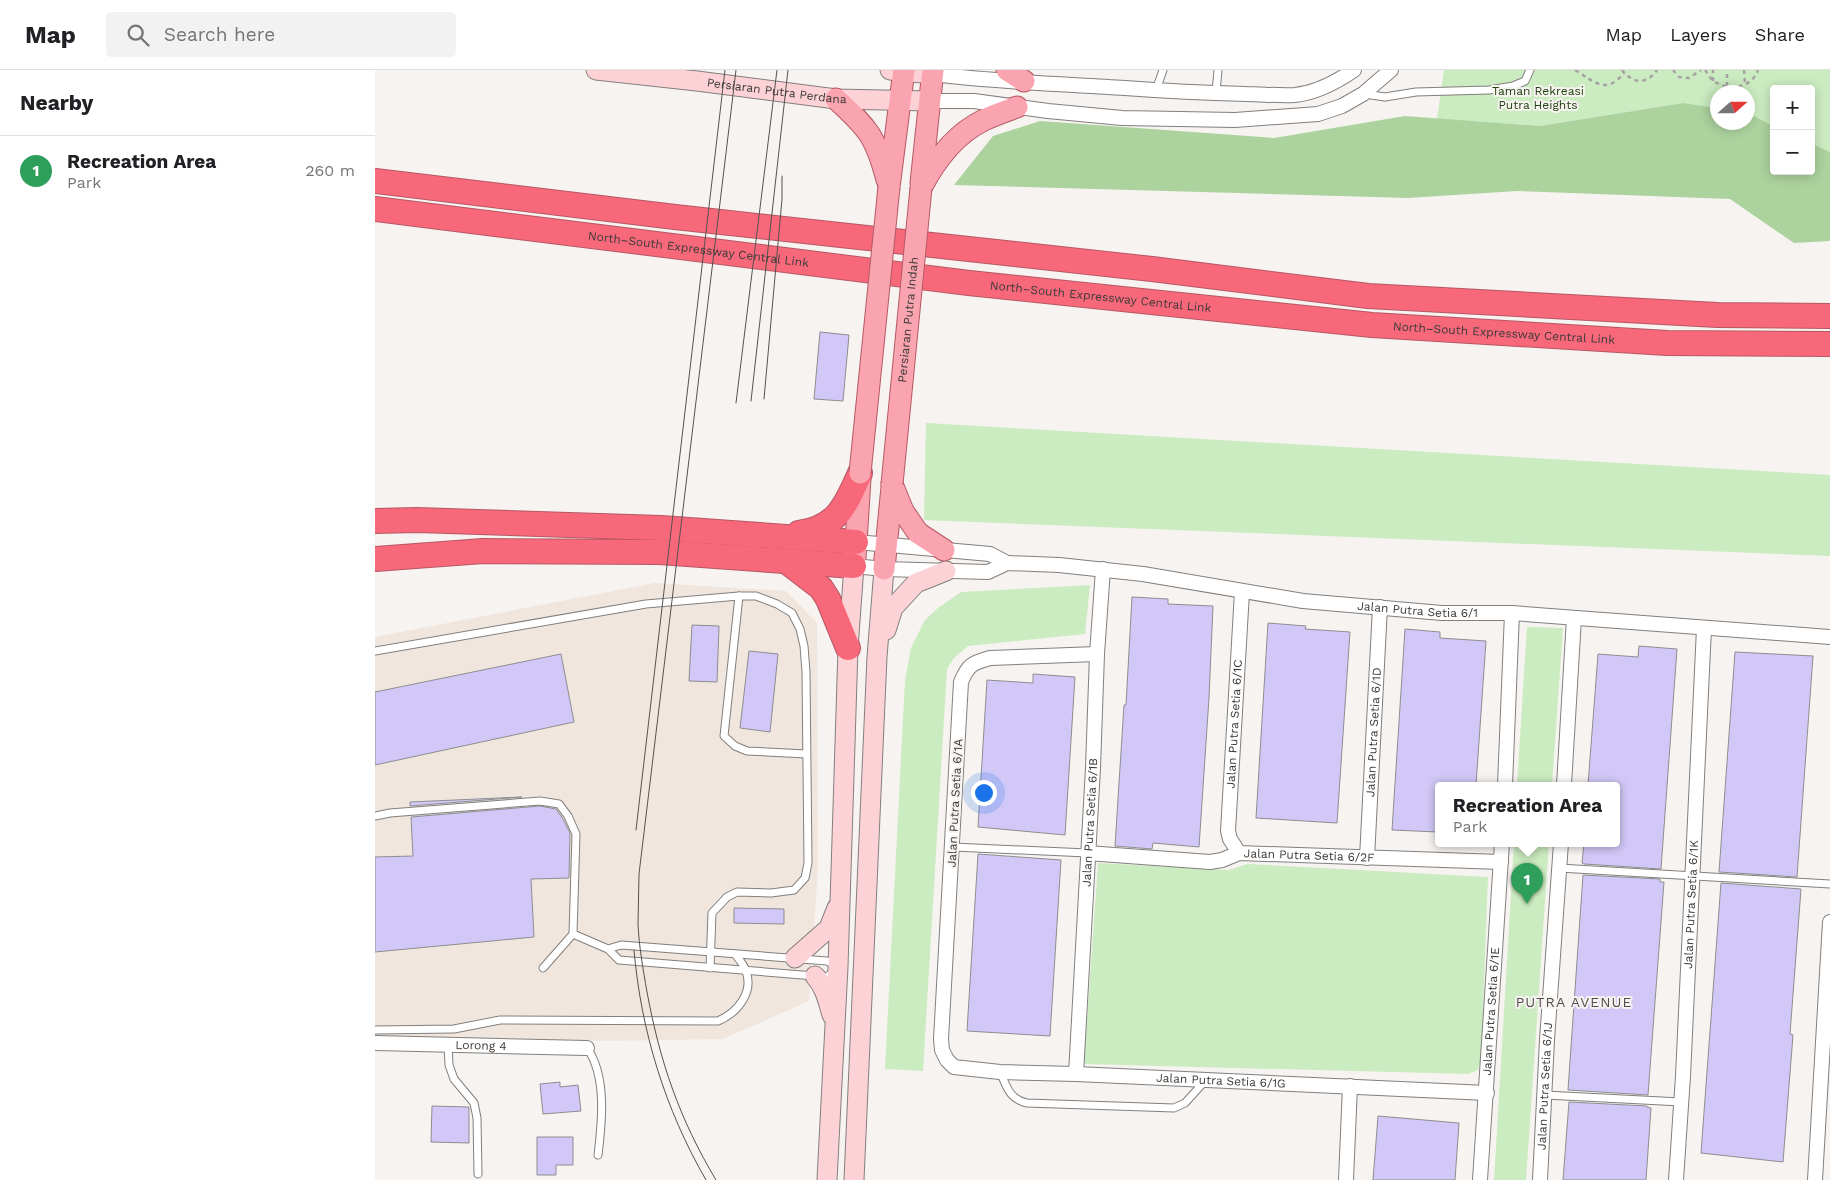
<!DOCTYPE html>
<html lang="en">
<head>
<meta charset="utf-8">
<style>
  :root { --surface:#fff; --page:#f2f2f2; --text:#202124; --muted:#757577; --line:#e0e0e0; --accent:#0b8043 }
  body { margin:0; font-family:"Work Sans",sans-serif; background:var(--page); color:var(--text) }
  .controls { position:absolute; right:15px; top:15px; display:grid; overflow:hidden; border-radius:5px; box-shadow:0 2px 12px #0003 }
  .controls button { width:45px; height:45px; display:grid; place-items:center; padding:0; border:0; border-bottom:1px solid var(--line); background:var(--surface); color:var(--text); font:25px sans-serif }
  .compass { position:absolute; left:1335px; top:15px; width:45px; height:45px; border-radius:50%; background:var(--surface); box-shadow:0 2px 12px #0003; rotate:69deg }
  .you { position:absolute; left:608px; top:722px; width:18px; height:18px; margin:-12px; border:4px solid #fff; border-radius:50%; background:#1a73e8; box-shadow:0 0 0 8px #1a73e833 }
  .badge { display:grid; place-items:center; width:32px; height:32px; border-radius:50%; background:var(--accent); color:#fff; font-size:16px; font-weight:700 }
  .pin { position:absolute; translate:-50% -41px; filter:drop-shadow(0 1px 2px #0008) }
  .pin::after { content:''; position:absolute; top:26px; width:18px; height:15px; background:inherit; clip-path:polygon(0 0,100% 0,50% 100%) }
  .popup { position:absolute; left:1060px; top:712px; width:185px; height:65px; box-sizing:border-box; display:grid; place-content:center; border-radius:5px; background:var(--surface); filter:drop-shadow(0 1px 4px #0005); font-size:16px; white-space:nowrap; color:var(--muted) }
  .popup b { font-size:19px; color:var(--text) }
  .popup::after { content:''; position:absolute; left:50%; top:100%; margin-left:-10px; border:10px solid transparent; border-top-color:var(--surface) }
  .list { margin:0; padding:0; list-style:none }
  h2 { display:flex; justify-content:space-between; align-items:center; height:65px; margin:0; padding:0 20px; font-size:21px }
  h2 small { font-size:16px; font-weight:400; color:var(--muted) }
  .list li { display:grid; grid-template-columns:32px 1fr auto; gap:15px; align-items:center; box-sizing:border-box; height:70px; padding:0 20px; border-top:1px solid var(--line) }
  .list b { display:block; font-size:19px; white-space:nowrap }
  .list p { margin:0; font-size:16px; white-space:nowrap; color:var(--muted) }
  .list em { font-size:16px; font-style:normal; color:var(--muted) }
  .icon { flex:none; width:28px; height:28px; fill:none; stroke:currentColor; stroke-width:2; stroke-linecap:round; stroke-linejoin:round }
  .map { position:relative; flex:none; width:1455px; height:1110px; overflow:hidden }
  header { display:flex; align-items:center; gap:30px; box-sizing:border-box; height:70px; padding:0 25px; background:var(--surface); border-bottom:1px solid var(--line) }
  header strong { font-size:24px }
  nav { display:flex; gap:28px; margin-inline-start:auto; font-size:18px }
  .search { width:350px; height:45px; background:var(--page); display:flex; align-items:center; gap:12px; box-sizing:border-box; padding:0 18px; border-radius:5px; color:var(--muted); font-size:19px }
  main { display:flex }
  aside { flex:1; background:var(--surface) }
  .map>svg:first-child { display:block }
  .built { fill:#f0e6de }
  .green { fill:#cbebc0 }
  .forest { fill:#acd29e }
  .building { fill:#d2c8f7; stroke:#8d8d90 }
  .lines { fill:none; stroke-linecap:round; stroke-linejoin:round }
  .service-casing { stroke:#827f7d; stroke-width:9 }
  .minor-casing { stroke:#827f7d; stroke-width:16 }
  .secondary-casing { stroke:#827f7d; stroke-width:21 }
  .primary-casing { stroke:#b65864; stroke-width:23 }
  .motorway-casing { stroke:#b65864; stroke-width:26 }
  .path { stroke:#a5a3a1; stroke-width:2.5; stroke-dasharray:4 4; stroke-linecap:butt }
  .service { stroke:#fff; stroke-width:7 }
  .minor { stroke:#fff; stroke-width:14 }
  .secondary { stroke:#fdd2d7; stroke-width:19 }
  .primary { stroke:#faa4b0; stroke-width:21 }
  .motorway { stroke:#f7687b; stroke-width:24 }
  .tram { stroke:#545250; stroke-width:1 }
  .primary-bridge-casing { stroke:#b65864; stroke-width:23; stroke-linecap:butt }
  .primary-bridge { stroke:#faa4b0; stroke-width:21 }
  .labels { text-anchor:middle; stroke-width:4; stroke-linejoin:round; paint-order:stroke }
  .street-label { font-size:12px; fill:#3c3b39; stroke:#f7f3f1 }
  .park-label { font-size:12px; fill:#214410; stroke:#f7f3f1 }
  .neighbourhood-label { font-size:14px; letter-spacing:1px; fill:#514f4c; stroke:#f7f3f1 }
</style>
</head>
<body>
<header>
<strong>Map</strong>
<div class="search"><svg class="icon" aria-label="search" viewBox="0 0 24 24"><circle cx="10" cy="10" r="6"/><path d="M15 15l6 6"/></svg>Search here</div>
<nav><a>Map</a><a>Layers</a><a>Share</a></nav>
</header>
<main>
<aside>
<h2>Nearby<small></small></h2>
<ul class="list">
<li><span class="badge" style="background:#2e9e5b">1</span><div><b>Recreation Area</b><p>Park</p></div><em>260 m</em></li>
</ul>
</aside>
<div class="map">
<svg width="1455" height="1110" viewBox="0 0 1455 1110">
  <rect width="100%" height="100%" fill="#f7f3f1"/>
  <!-- built -->
  <polygon class="built" points="280,513 411,521 442,553 443,799 434,931 348,969 234,971 0,968 0,567"/>
  <!-- green -->
  <g class="green">
    <polygon points="1069,0 1455,0 1455,82 1436,73 1436,19 1399,19 1399,56 1373,43 1372,22 1342,22 1342,38 1308,33 1165,56 1062,49"/>
    <polygon points="551,353 1455,405 1455,486 549,450"/>
    <polygon points="715,515 710,564 593,576 579,588 572,599 548,1001 510,999 530,610 536,578 550,550 563,538 586,522"/>
    <polygon points="1152,557 1188,558 1177,715 1142,715"/>
    <polygon points="1139,773 1174,773 1151,1110 1119,1110"/>
    <polygon points="723,793 853,800 873,794 1113,807 1106,991 1103,1000 1093,1004 709,994"/>
  </g>
  <!-- forest -->
  <polygon class="forest" points="1308,33 1342,38 1342,52 1372,52 1373,43 1399,56 1399,101 1436,101 1436,73 1455,82 1455,171 1419,173 1355,129 1142,121 1033,128 579,115 618,66 665,51 899,68 1030,46 1165,56"/>
  <!-- building -->
  <g class="building">
    <polygon points="445,262 474,265 468,331 439,329"/>
    <polygon points="757,527 793,529 793,534 838,536 834,628 824,777 778,773 777,779 740,776 749,635 751,635"/>
    <polygon points="893,553 931,556 930,559 975,562 962,753 881,748"/>
    <polygon points="317,555 344,556 342,612 314,611"/>
    <polygon points="1030,559 1065,562 1065,568 1111,571 1101,715 1063,715 1063,762 1017,760"/>
    <polygon points="1264,576 1302,579 1286,799 1209,794 1207,793 1209,773 1241,773 1241,715 1213,715 1223,584 1263,587"/>
    <polygon points="374,581 403,584 395,662 365,658"/>
    <polygon points="1360,582 1438,586 1422,807 1344,802"/>
    <polygon points="186,584 199,652 0,695 0,622"/>
    <polygon points="658,604 700,607 690,765 603,757 612,610 658,613"/>
    <polygon points="147,727 35,736 35,732"/>
    <polygon points="165,736 181,739 188,749 195,763 194,808 156,809 159,867 0,882 0,787 38,786 36,747"/>
    <polygon points="603,784 686,790 675,966 592,961"/>
    <polygon points="1208,805 1285,809 1285,812 1289,812 1273,1025 1193,1020"/>
    <polygon points="1346,813 1426,819 1415,964 1418,965 1408,1092 1326,1083"/>
    <polygon points="359,838 409,839 409,854 359,853"/>
    <polygon points="185,1012 185,1017 203,1015 206,1041 168,1044 165,1014"/>
    <polygon points="1194,1032 1272,1036 1272,1037 1276,1038 1271,1110 1188,1110"/>
    <polygon points="57,1036 94,1037 94,1073 56,1072"/>
    <polygon points="1003,1046 1084,1053 1080,1110 998,1110"/>
    <polygon points="162,1067 198,1067 198,1095 181,1095 181,1105 162,1105"/>
  </g>
  <g class="lines">
    <defs>
      <g id="service">
        <polyline points="781,20 788,0"/>
        <polyline points="841,23 843,0"/>
        <polyline points="989,24 1010,27 1041,22 1114,20 1138,16 1150,11 1155,0"/>
        <polyline points="364,526 349,666 360,676 372,681 431,684"/>
        <polyline points="0,581 271,534 364,526 381,526 402,534 417,543 425,559 429,576 431,602 433,793 430,808 419,820 396,823 362,822 352,827 337,843 335,898"/>
        <polyline points="0,746 15,743 165,731 184,734 193,746 201,764 198,864 168,898"/>
        <polyline points="578,777 712,783"/>
        <polyline points="1184,798 1455,814"/>
        <polyline points="198,864 233,879 244,890 452,907 463,897 452,891 246,875 233,879"/>
        <path d="M 0,960 L 79,959 L 125,950 L 343,951 C 362,943 379,923 371,901 C 369,895 364,889 360,884"/>
        <polyline points="73,975 74,995 79,1009 99,1033 102,1048 103,1104"/>
        <path d="M 212,978 C 232,1006 227,1052 223,1085"/>
        <path d="M 625,1002 C 632,1017 634,1029 652,1033 L 799,1038 L 810,1033 L 830,1011"/>
        <polyline points="1170,1025 1306,1032"/>
      </g>
      <g id="minor">
        <path d="M 558,4 C 622,12 686,14 750,18 C 790,21 831,23 871,24 C 887,24 904,26 920,25 C 940,23 963,11 979,0"/>
        <polyline points="555,31 599,31 673,41 747,48 860,50 943,44 967,36 988,24 1016,0"/>
        <polyline points="481,472 615,484 632,493"/>
        <path id="s1" d="M 479,496 L 509,499 L 613,502 L 632,493 L 684,495 L 768,504 L 928,531 L 1067,543 L 1137,543 L 1455,567"/>
        <path id="s2" d="M 722,584 L 615,588 C 597,593 593,595 586,612 L 566,969 L 567,980 L 572,990 L 579,997 L 625,1002 L 701,1004 L 1112,1023"/>
        <polyline points="1130,715 1137,543"/>
        <polyline points="1189,715 1199,548"/>
        <path id="s3" d="M 712,783 L 835,792 L 847,790 L 864,783 L 1126,792"/>
        <path id="s4" d="M 864,783 L 855,769 L 853,761 L 867,522"/>
        <path id="s5" d="M 992,788 L 1005,537"/>
        <path id="s6" d="M 0,973 L 212,978"/>
        <path id="s7" d="M 701,1004 L 718,698 L 722,584 L 728,499"/>
        <polyline points="971,1110 975,1016"/>
        <path id="s8" d="M 1105,1110 L 1127,773"/>
        <path id="s9" d="M 1165,1110 L 1172,970 L 1186,773"/>
        <path id="s10" d="M 1301,1110 L 1308,1006 L 1329,558"/>
        <polyline points="1440,1110 1455,852"/>
      </g>
      <g id="secondary">
        <path id="s11" d="M 221,0 L 322,11 L 461,29 L 555,31"/>
        <polyline points="515,0 558,4"/>
        <polyline points="511,560 518,538 541,513 571,501"/>
        <polyline points="420,888 454,858 462,838"/>
        <path d="M 440,906 C 450,917 453,931 457,945"/>
        <polyline points="452,1110 463,897 473,578 479,496"/>
        <polyline points="479,1110 502,587 509,499"/>
      </g>
      <g id="primary">
        <polyline points="632,0 649,11"/>
        <path d="M 461,29 C 493,58 501,67 512,110"/>
        <polyline points="546,113 558,0"/>
        <polyline points="514,117 529,0"/>
        <path d="M 546,118 C 560,91 580,64 609,50 C 619,45 631,41 642,37"/>
        <polyline points="517,414 528,441 543,463 569,480"/>
        <polyline points="480,488 485,409"/>
        <polyline points="509,499 517,417"/>
      </g>
      <g id="motorway">
        <polyline points="0,111 300,147 777,199 993,226 1342,245 1455,246"/>
        <path id="s12" d="M 0,139 L 594,213 L 997,255 L 1292,273 L 1455,274"/>
        <polyline points="0,451 42,450 286,458 481,472"/>
        <path d="M 424,463 C 462,458 471,435 485,403"/>
        <polyline points="0,489 108,481 284,482 479,496"/>
        <polyline points="412,492 446,518 453,529 473,578"/>
      </g>
    </defs>
    <!-- service casing -->
    <use href="#service" class="service-casing"/>
    <!-- minor casing -->
    <use href="#minor" class="minor-casing"/>
    <!-- secondary casing -->
    <use href="#secondary" class="secondary-casing"/>
    <!-- primary casing -->
    <use href="#primary" class="primary-casing"/>
    <!-- motorway casing -->
    <use href="#motorway" class="motorway-casing"/>
    <!-- path -->
    <g class="path">
      <path d="M 1200,0 C 1220,12 1231,25 1249,3"/>
      <path d="M 1247,0 C 1258,14 1272,15 1282,0"/>
      <polyline points="1298,0 1304,7 1314,8 1326,0"/>
      <path d="M 1330,0 C 1333,4 1336,10 1340,12 C 1355,21 1377,18 1383,0"/>
      <polyline points="1369,0 1370,13"/>
      <polyline points="1338,11 1338,0"/>
      <polyline points="1352,16 1352,0"/>
    </g>
    <!-- service -->
    <use href="#service" class="service"/>
    <!-- minor -->
    <use href="#minor" class="minor"/>
    <!-- secondary -->
    <use href="#secondary" class="secondary"/>
    <!-- primary -->
    <use href="#primary" class="primary"/>
    <!-- motorway -->
    <use href="#motorway" class="motorway"/>
    <!-- tram -->
    <g class="tram">
      <polyline points="389,329 407,129 407,106"/>
      <polyline points="376,331 413,0"/>
      <polyline points="361,333 402,0"/>
      <polyline points="261,760 350,0"/>
      <path d="M 259,880 C 266,961 290,1039 331,1110"/>
      <path d="M 341,1110 C 304,1048 285,992 272,922 C 268,899 264,876 263,854 C 263,837 264,821 264,804 L 361,0"/>
    </g>
    <defs>
      <g id="primary-bridge">
        <polyline points="485,403 514,117"/>
        <path id="s13" d="M 517,414 L 546,118"/>
      </g>
    </defs>
    <!-- primary-bridge casing -->
    <use href="#primary-bridge" class="primary-bridge-casing"/>
    <!-- primary-bridge -->
    <use href="#primary-bridge" class="primary-bridge"/>
  </g>
  <g class="labels">
    <!-- street labels -->
    <g class="street-label">
      <text dy="4" stroke="none"><textPath href="#s11" startOffset="182">Persiaran Putra Perdana</textPath></text>
      <text dy="4" stroke="none"><textPath href="#s12" startOffset="326">North–South Expressway Central Link</textPath></text>
      <text dy="4" stroke="none"><textPath href="#s12" startOffset="731">North–South Expressway Central Link</textPath></text>
      <text dy="4" stroke="none"><textPath href="#s13" startOffset="165">Persiaran Putra Indah</textPath></text>
      <text dy="4" stroke="none"><textPath href="#s12" startOffset="1136">North–South Expressway Central Link</textPath></text>
      <text dy="4" stroke="none"><textPath href="#s1" startOffset="569">Jalan Putra Setia 6/1</textPath></text>
      <text dy="4" stroke="none"><textPath href="#s4" startOffset="132">Jalan Putra Setia 6/1C</textPath></text>
      <text dy="4" stroke="none"><textPath href="#s5" startOffset="126">Jalan Putra Setia 6/1D</textPath></text>
      <text transform="translate(580 733) rotate(-87)" y="4">Jalan Putra Setia 6/1A</text>
      <text dy="4" stroke="none"><textPath href="#s7" startOffset="252">Jalan Putra Setia 6/1B</textPath></text>
      <text dy="4" stroke="none"><textPath href="#s3" startOffset="224">Jalan Putra Setia 6/2F</textPath></text>
      <text dy="4" stroke="none"><textPath href="#s10" startOffset="276">Jalan Putra Setia 6/1K</textPath></text>
      <text dy="4" stroke="none"><textPath href="#s8" startOffset="169">Jalan Putra Setia 6/1E</textPath></text>
      <text dy="4" stroke="none"><textPath href="#s6" startOffset="106">Lorong 4</textPath></text>
      <text dy="4" stroke="none"><textPath href="#s2" startOffset="804">Jalan Putra Setia 6/1G</textPath></text>
      <text dy="4" stroke="none"><textPath href="#s9" startOffset="94">Jalan Putra Setia 6/1J</textPath></text>
    </g>
    <!-- park labels -->
    <g class="park-label">
      <text x="1163" y="25">Taman Rekreasi<tspan x="1163" dy="14">Putra Heights</tspan></text>
    </g>
    <!-- neighbourhood labels -->
    <g class="neighbourhood-label">
      <text x="1199" y="937">PUTRA AVENUE</text>
    </g>
  </g>
</svg>
<div class="controls">
<button>+</button>
<button>−</button>
</div>
<svg class="compass" viewBox="-18 -18 36 36"><path d="M0-13l5 13h-10z" fill="#e53935"/><path d="M0 13l5-13h-10z" fill="#757577"/></svg>
<div class="you"></div>
<div class="pin badge" style="left:1152px;top:834px;background:#2e9e5b">1</div>
<div class="popup"><b>Recreation Area</b>Park</div>
</div>
</main>
</body>
</html>
